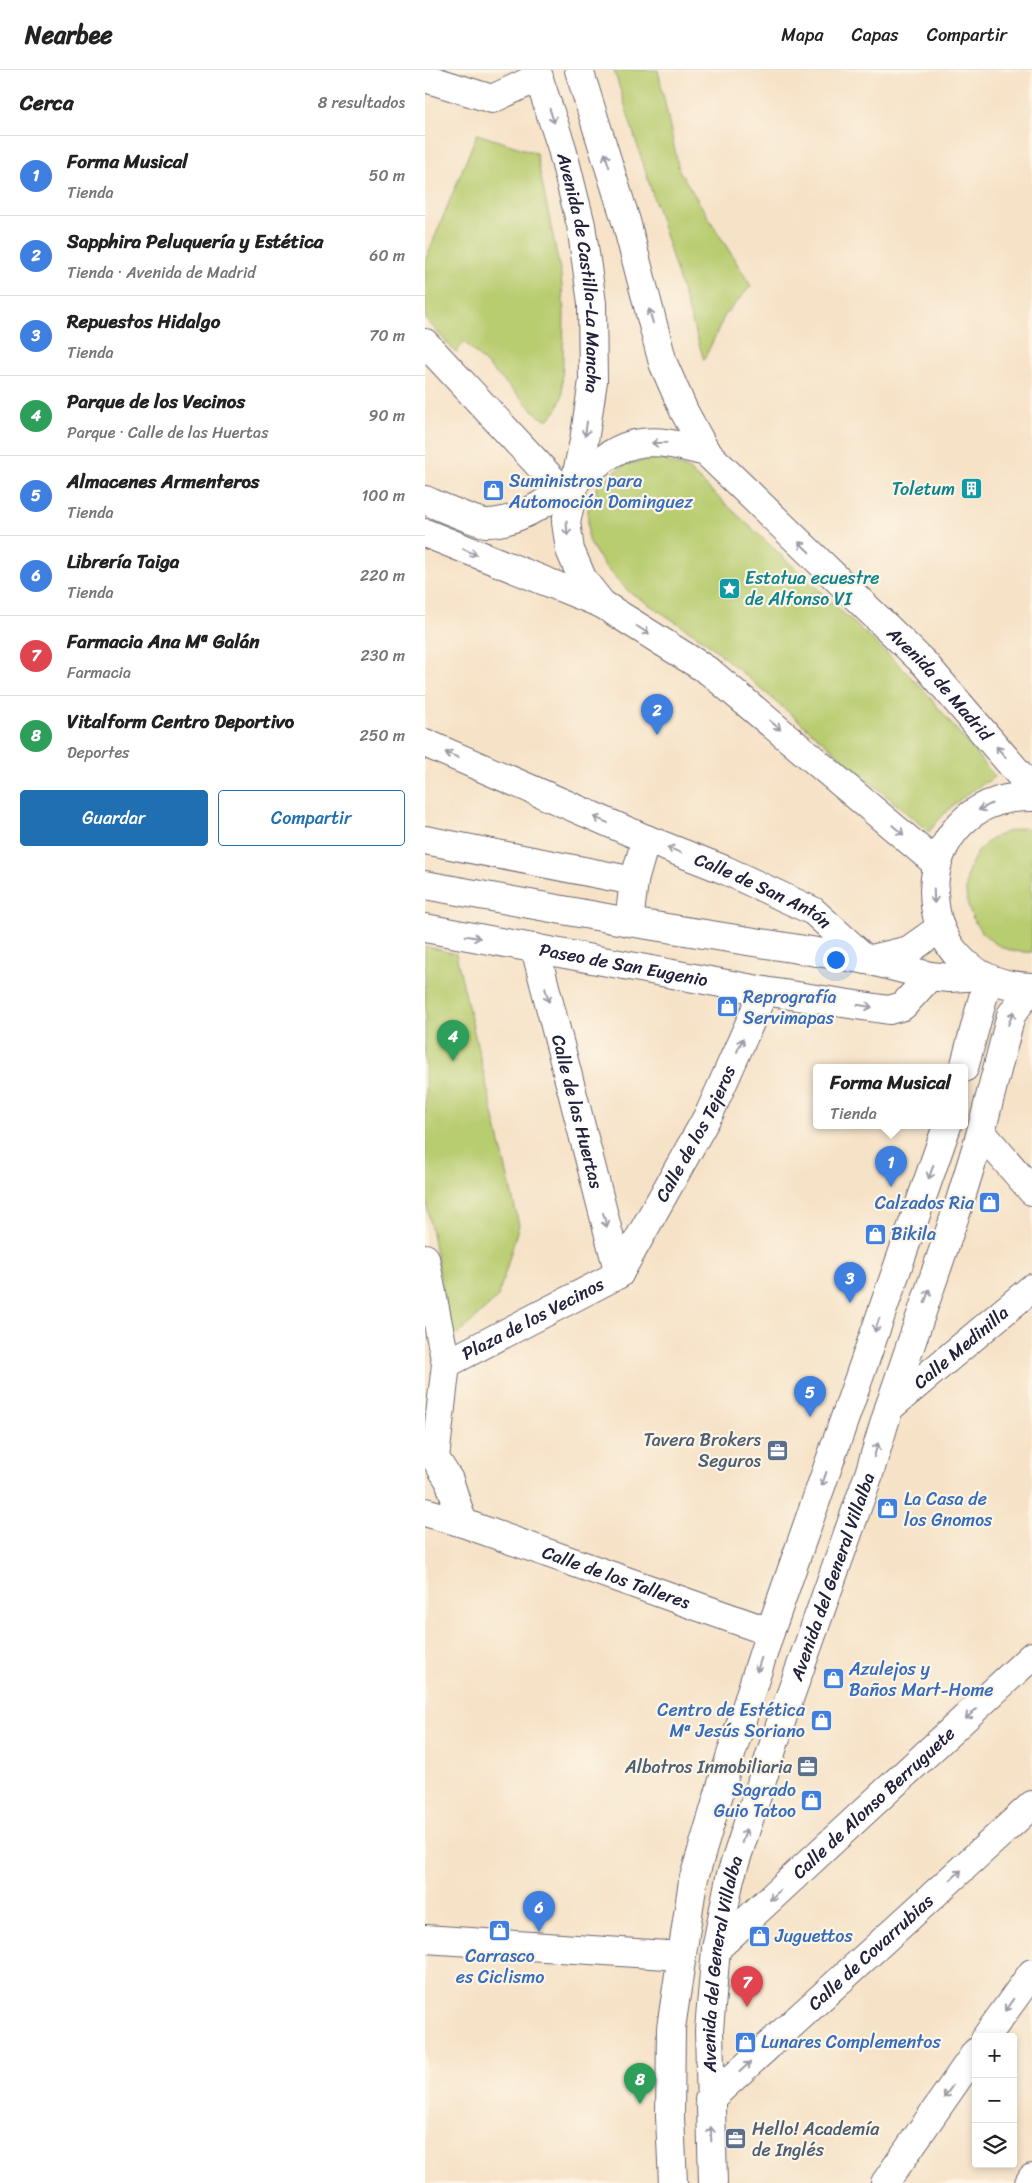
<!DOCTYPE html>
<html lang="es">
<head>
<meta charset="utf-8">
<style>
  :root { --surface:#fff; --page:#f2f2f2; --text:#222; --muted:#767676; --line:#e0e0e0; --accent:#1f6fb2 }
  body { margin:0; font-family:Sriracha,sans-serif; background:var(--page); color:var(--text) }
  .controls { position:absolute; right:15px; bottom:15px; display:grid; overflow:hidden; border-radius:5px; box-shadow:0 2px 8px #0003 }
  .controls button { width:45px; height:45px; display:grid; place-items:center; padding:0; border:0; border-bottom:1px solid var(--line); background:var(--surface); color:var(--text); font:25px sans-serif }
  .you { position:absolute; left:410px; top:889px; width:18px; height:18px; margin:-12px; border:4px solid #fff; border-radius:50%; background:#1a73e8; box-shadow:0 0 0 8px #1a73e833 }
  .badge { display:grid; place-items:center; width:32px; height:32px; border-radius:50%; background:var(--accent); color:#fff; font-size:16px; font-weight:700 }
  .pin { position:absolute; translate:-50% -41px; filter:drop-shadow(0 1px 2px #0008) }
  .pin::after { content:''; position:absolute; top:26px; width:18px; height:15px; background:inherit; clip-path:polygon(0 0,100% 0,50% 100%) }
  .popup { position:absolute; left:388px; top:994px; width:155px; height:65px; box-sizing:border-box; display:grid; place-content:center; border-radius:5px; background:var(--surface); filter:drop-shadow(0 1px 4px #0005); font-size:16px; white-space:nowrap; color:var(--muted) }
  .popup b { font-size:19px; color:var(--text) }
  .popup::after { content:''; position:absolute; left:50%; top:100%; margin-left:-10px; border:10px solid transparent; border-top-color:var(--surface) }
  .list { margin:0; padding:0; list-style:none }
  h2 { display:flex; justify-content:space-between; align-items:center; height:65px; margin:0; padding:0 20px; font-size:21px }
  h2 small { font-size:16px; font-weight:400; color:var(--muted) }
  .list li { display:grid; grid-template-columns:32px 1fr auto; gap:15px; align-items:center; box-sizing:border-box; height:80px; padding:0 20px; border-top:1px solid var(--line) }
  .list b { display:block; font-size:19px; white-space:nowrap }
  .list p { margin:0; font-size:16px; white-space:nowrap; color:var(--muted) }
  .list em { font-size:16px; font-style:normal; color:var(--muted) }
  .actions { display:flex; gap:10px; padding:15px 20px }
  .actions a { flex:1; padding:11px 0; border:1px solid var(--accent); border-radius:5px; text-align:center; font-size:18px; color:var(--accent) }
  .actions .main { background:var(--accent); color:#fff }
  .icon { flex:none; width:28px; height:28px; fill:none; stroke:currentColor; stroke-width:2; stroke-linecap:round; stroke-linejoin:round }
  .map { position:relative; flex:none; width:607px; height:2113px; overflow:hidden }
  header { display:flex; align-items:center; gap:30px; box-sizing:border-box; height:70px; padding:0 25px; background:var(--surface); border-bottom:1px solid var(--line) }
  header strong { font-size:24px }
  nav { display:flex; gap:28px; margin-inline-start:auto; font-size:18px }
  main { display:flex }
  aside { flex:1; background:var(--surface) }
  .map>svg:first-child { display:block }
  .green { fill:#b8cc70; stroke:#6d7756 }
  .lines { fill:none; stroke-linecap:round; stroke-linejoin:round }
  .minor-casing { stroke:#6c656c; stroke-width:30 }
  .major-casing { stroke:#6c656c; stroke-width:30 }
  .minor { stroke:#fff; stroke-width:28 }
  .major { stroke:#fff; stroke-width:28 }
  .oneway { stroke:#9c9ca7 }
  .labels { text-anchor:middle; stroke-width:4.5; stroke-linejoin:round; paint-order:stroke }
  .street-label { font-size:18px; fill:#22223b; stroke:#fcf5e5 }
  .shop-label { font-size:18px; fill:#366cbe; stroke:#fcf5e5; text-anchor:start }
  .culture-label { font-size:18px; fill:#0d838f; stroke:#fcf5e5; text-anchor:end }
  .service-label { font-size:18px; fill:#4e5e75; stroke:#fcf5e5; text-anchor:end }
</style>
</head>
<body>
<header>
<strong>Nearbee</strong>
<nav><a>Mapa</a><a>Capas</a><a>Compartir</a></nav>
</header>
<main>
<aside>
<h2>Cerca<small>8 resultados</small></h2>
<ul class="list">
<li><span class="badge" style="background:#3f7fe0">1</span><div><b>Forma Musical</b><p>Tienda</p></div><em>50 m</em></li>
<li><span class="badge" style="background:#3f7fe0">2</span><div><b>Sapphira Peluquería y Estética</b><p>Tienda · Avenida de Madrid</p></div><em>60 m</em></li>
<li><span class="badge" style="background:#3f7fe0">3</span><div><b>Repuestos Hidalgo</b><p>Tienda</p></div><em>70 m</em></li>
<li><span class="badge" style="background:#2e9e5b">4</span><div><b>Parque de los Vecinos</b><p>Parque · Calle de las Huertas</p></div><em>90 m</em></li>
<li><span class="badge" style="background:#3f7fe0">5</span><div><b>Almacenes Armenteros</b><p>Tienda</p></div><em>100 m</em></li>
<li><span class="badge" style="background:#3f7fe0">6</span><div><b>Librería Taiga</b><p>Tienda</p></div><em>220 m</em></li>
<li><span class="badge" style="background:#e0444e">7</span><div><b>Farmacia Ana Mª Galán</b><p>Farmacia</p></div><em>230 m</em></li>
<li><span class="badge" style="background:#2e9e5b">8</span><div><b>Vitalform Centro Deportivo</b><p>Deportes</p></div><em>250 m</em></li>
</ul>
<div class="actions"><a class="main">Guardar</a><a>Compartir</a></div>
</aside>
<div class="map">
<svg width="607" height="2113" viewBox="0 0 607 2113">
  <rect width="100%" height="100%" fill="#fcf5e5"/>
  <filter id="ink" filterUnits="userSpaceOnUse"><feTurbulence type="fractalNoise" baseFrequency=".02" numOctaves="2"/><feDisplacementMap in="SourceGraphic" scale="10" xChannelSelector="R" yChannelSelector="G"/><feConvolveMatrix kernelMatrix="1 2 1 2 8 2 1 2 1" color-interpolation-filters="sRGB"/></filter>
  <filter id="wash" filterUnits="userSpaceOnUse"><feTurbulence type="fractalNoise" baseFrequency=".0096" numOctaves="4" result="noise"/><feDisplacementMap in="SourceGraphic" scale="20" xChannelSelector="R" yChannelSelector="G"/><feGaussianBlur stdDeviation="1.12" result="paint"/><feColorMatrix in="noise" values="0 0 0 0 0 0 0 0 0 0 0 0 0 0 0 0 0 1.4 0 .05"/><feComposite in="paint" operator="in"/></filter>
  <g filter="url(#wash)">
    <rect width="100%" height="100%" fill="#f6e2c7"/>
    <!-- green -->
    <g class="green">
      <polygon points="189,0 233,0 254,100 326,216 300,245 279,290"/>
      <polygon points="52,64 111,83 136,205 139,245 137,326 133,338 123,350 115,347 39,272 31,283 0,248 0,191"/>
      <path d="M 232,388 L 263,399 L 470,591 L 498,619 L 570,707 C 542,723 523,736 504,762 L 280,571 L 203,521 L 178,494 L 163,470 L 163,440 L 173,414 L 199,395 Z"/>
      <path d="M 597,758 L 607,759 L 607,882 C 550,887 519,816 559,775 C 569,765 584,761 597,758 Z"/>
      <polygon points="0,876 31,884 94,1155 73,1227 27,1270 0,1125"/>
    </g>
  </g>
  <g filter="url(#ink)">
    <g class="lines">
      <defs>
        <g id="minor">
          <polyline points="0,8 67,29 114,7"/>
          <polyline points="0,273 137,420"/>
          <path id="s1" d="M 0,673 L 221,769 L 300,800 L 388,841 L 442,890"/>
          <polyline points="0,770 209,811"/>
          <polyline points="0,815 204,852 442,890 505,906 524,908 557,906"/>
          <polyline points="204,852 209,811 221,769"/>
          <path id="s2" d="M 0,858 L 339,921 L 464,940 L 478,936 L 505,906"/>
          <path id="s3" d="M 110,878 L 194,1204"/>
          <polyline points="446,889 484,880 515,858"/>
          <polyline points="556,1062 607,1121"/>
          <polyline points="0,1188 21,1294 10,1388 24,1410 38,1453"/>
          <path id="s4" d="M 194,1204 L 285,1042 L 339,921"/>
          <path id="s5" d="M 21,1294 L 194,1204"/>
          <path id="s6" d="M 464,1338 L 607,1218"/>
          <path id="s7" d="M 0,1442 L 38,1453 L 345,1562"/>
          <polyline points="0,1869 256,1886"/>
          <path id="s8" d="M 291,1879 L 607,1586"/>
          <polyline points="561,1967 607,1903"/>
          <path id="s9" d="M 284,2030 L 607,1735"/>
          <polyline points="460,2113 551,1982"/>
          <polyline points="604,2113 607,2108"/>
        </g>
        <g id="major">
          <path id="s10" d="M 111,0 L 136,75 L 156,155 L 167,233 L 168,311 L 159,371 L 141,452 L 145,480 L 158,510 L 177,534"/>
          <polyline points="154,0 201,151 238,293 259,341 281,382"/>
          <path id="s11" d="M 0,430 C 12,435 50,452 61,453 C 96,454 135,423 161,402 C 176,391 191,378 210,374 C 234,369 258,376 281,382 L 500,594 L 607,719"/>
          <polyline points="0,463 177,534 285,602 512,794"/>
          <path d="M 607,727 C 480,724 473,914 607,917"/>
          <polyline points="539,998 563,909"/>
          <polyline points="248,2113 245,2047 246,1958 268,1811 302,1697 345,1562 522,1056"/>
          <path id="s12" d="M 288,2113 L 284,1960 L 291,1879 L 305,1808 L 358,1646 L 444,1404 L 464,1338 L 534,1134 L 556,1062 L 586,945 L 607,917"/>
        </g>
      </defs>
      <!-- minor casing -->
      <use href="#minor" class="minor-casing"/>
      <!-- major casing -->
      <use href="#major" class="major-casing"/>
      <!-- minor -->
      <use href="#minor" class="minor"/>
      <!-- major -->
      <use href="#major" class="major"/>
    </g>
    <!-- one-way arrows -->
    <defs><path id="oneway-shaft" d="M-6 0H5M1.5-3L5.5 0L1.5 3" fill="none" stroke-width="1.6" stroke-linecap="round" stroke-linejoin="round" transform="scale(1.25)"/></defs>
    <g class="oneway">
      <use href="#oneway-shaft" transform="translate(127 46) rotate(72)"/>
      <use href="#oneway-shaft" transform="translate(182 90) rotate(-107)"/>
      <use href="#oneway-shaft" transform="translate(226 246) rotate(-105)"/>
      <use href="#oneway-shaft" transform="translate(161 359) rotate(98)"/>
      <use href="#oneway-shaft" transform="translate(234 373) rotate(179)"/>
      <use href="#oneway-shaft" transform="translate(142 458) rotate(86)"/>
      <use href="#oneway-shaft" transform="translate(379 477) rotate(-136)"/>
      <use href="#oneway-shaft" transform="translate(45 482) rotate(22)"/>
      <use href="#oneway-shaft" transform="translate(218 560) rotate(32)"/>
      <use href="#oneway-shaft" transform="translate(350 655) rotate(40)"/>
      <use href="#oneway-shaft" transform="translate(576 682) rotate(-130)"/>
      <use href="#oneway-shaft" transform="translate(27 685) rotate(-157)"/>
      <use href="#oneway-shaft" transform="translate(560 737) rotate(154)"/>
      <use href="#oneway-shaft" transform="translate(176 750) rotate(-157)"/>
      <use href="#oneway-shaft" transform="translate(473 760) rotate(40)"/>
      <use href="#oneway-shaft" transform="translate(249 780) rotate(-158)"/>
      <use href="#oneway-shaft" transform="translate(509 826) rotate(88)"/>
      <use href="#oneway-shaft" transform="translate(48 867) rotate(10)"/>
      <use href="#oneway-shaft" transform="translate(122 925) rotate(75)"/>
      <use href="#oneway-shaft" transform="translate(440 936) rotate(9)"/>
      <use href="#oneway-shaft" transform="translate(586 948) rotate(-68)"/>
      <use href="#oneway-shaft" transform="translate(315 975) rotate(-66)"/>
      <use href="#oneway-shaft" transform="translate(506 1102) rotate(109)"/>
      <use href="#oneway-shaft" transform="translate(180 1150) rotate(75)"/>
      <use href="#oneway-shaft" transform="translate(502 1226) rotate(-71)"/>
      <use href="#oneway-shaft" transform="translate(452 1255) rotate(109)"/>
      <use href="#oneway-shaft" transform="translate(451 1380) rotate(-73)"/>
      <use href="#oneway-shaft" transform="translate(399 1409) rotate(109)"/>
      <use href="#oneway-shaft" transform="translate(334 1595) rotate(108)"/>
      <use href="#oneway-shaft" transform="translate(546 1644) rotate(137)"/>
      <use href="#oneway-shaft" transform="translate(319 1766) rotate(-72)"/>
      <use href="#oneway-shaft" transform="translate(531 1805) rotate(-42)"/>
      <use href="#oneway-shaft" transform="translate(350 1825) rotate(137)"/>
      <use href="#oneway-shaft" transform="translate(584 1935) rotate(125)"/>
      <use href="#oneway-shaft" transform="translate(320 1997) rotate(-42)"/>
      <use href="#oneway-shaft" transform="translate(523 2022) rotate(125)"/>
      <use href="#oneway-shaft" transform="translate(286 2064) rotate(-92)"/>
    </g>
  </g>
  <!-- icons -->
  <defs>
    <symbol id="building-square" viewBox="-11 -11 22 22"><rect x="-9" y="-9" width="18" height="18" rx="4" fill="#0f9aa8" stroke="#fcf5e5"/><path d="M-4-6H4V6H1V3H-1V6H-4ZM-2.5-4.3h1.7v1.8h-1.7ZM.8-4.3h1.7v1.8H.8ZM-2.5-1h1.7V.8h-1.7ZM.8-1h1.7V.8H.8Z" fill="#fff"/></symbol>
    <symbol id="shop-square" viewBox="-11 -11 22 22"><rect x="-9" y="-9" width="18" height="18" rx="4" fill="#3f7fe0" stroke="#fcf5e5"/><path d="M-5-2.5h2.3a2.7 3.5 0 0 1 5.4 0H5L5.5 6h-11ZM-1.5-2.5h3a1.5 2.3 0 0 0-3 0Z" fill="#fff"/></symbol>
    <symbol id="sight-square" viewBox="-11 -11 22 22"><rect x="-9" y="-9" width="18" height="18" rx="4" fill="#0f9aa8" stroke="#fcf5e5"/><path d="M0-6L1.8-2.2L6-1.7L2.9 1.2L3.7 5.4L0 3.3L-3.7 5.4L-2.9 1.2L-6-1.7L-1.8-2.2Z" fill="#fff"/></symbol>
    <symbol id="office-square" viewBox="-11 -11 22 22"><rect x="-9" y="-9" width="18" height="18" rx="4" fill="#5c6f8a" stroke="#fcf5e5"/><path d="M-6-3h4V-5.5h4V-3h4V5H-6ZM-1-4.5V-3h2v-1.5ZM-6 0V1H6V0Z" fill="#fff"/></symbol>
  </defs>
  <g fill-rule="evenodd">
    <use href="#building-square" x="534" y="406" width="25" height="25"/>
    <use href="#shop-square" x="56" y="408" width="25" height="25"/>
    <use href="#sight-square" x="292" y="506" width="25" height="25"/>
    <use href="#shop-square" x="290" y="924" width="25" height="25"/>
    <use href="#shop-square" x="552" y="1120" width="25" height="25"/>
    <use href="#shop-square" x="438" y="1152" width="25" height="25"/>
    <use href="#office-square" x="340" y="1368" width="25" height="25"/>
    <use href="#shop-square" x="450" y="1426" width="25" height="25"/>
    <use href="#shop-square" x="396" y="1596" width="25" height="25"/>
    <use href="#shop-square" x="384" y="1638" width="25" height="25"/>
    <use href="#office-square" x="370" y="1684" width="25" height="25"/>
    <use href="#shop-square" x="374" y="1718" width="25" height="25"/>
    <use href="#shop-square" x="62" y="1848" width="25" height="25"/>
    <use href="#shop-square" x="322" y="1854" width="25" height="25"/>
    <use href="#shop-square" x="308" y="1960" width="25" height="25"/>
    <use href="#office-square" x="298" y="2056" width="25" height="25"/>
  </g>
  <g class="labels">
    <!-- street labels -->
    <g class="street-label">
      <text dy="6" stroke="none"><textPath href="#s10" startOffset="209">Avenida de Castilla-La Mancha</textPath></text>
      <text dy="6" stroke="none"><textPath href="#s11" startOffset="638">Avenida de Madrid</textPath></text>
      <text dy="6" stroke="none"><textPath href="#s1" startOffset="369">Calle de San Antón</textPath></text>
      <text dy="6" stroke="none"><textPath href="#s2" startOffset="202">Paseo de San Eugenio</textPath></text>
      <text dy="6" stroke="none"><textPath href="#s3" startOffset="169">Calle de las Huertas</textPath></text>
      <text dy="6" stroke="none"><textPath href="#s4" startOffset="160">Calle de los Tejeros</textPath></text>
      <text dy="6" stroke="none"><textPath href="#s5" startOffset="98">Plaza de los Vecinos</textPath></text>
      <text dy="6" stroke="none"><textPath href="#s6" startOffset="94">Calle Medinilla</textPath></text>
      <text dy="6" stroke="none"><textPath href="#s12" startOffset="625">Avenida del General Villalba</textPath></text>
      <text dy="6" stroke="none"><textPath href="#s7" startOffset="202">Calle de los Talleres</textPath></text>
      <text dy="6" stroke="none"><textPath href="#s8" startOffset="215">Calle de Alonso Berruguete</textPath></text>
      <text dy="6" stroke="none"><textPath href="#s9" startOffset="219">Calle de Covarrubias</textPath></text>
      <text dy="6" stroke="none"><textPath href="#s12" startOffset="220">Avenida del General Villalba</textPath></text>
    </g>
    <!-- shop labels -->
    <g class="shop-label">
      <text x="84" y="417">Suministros para<tspan x="84" dy="21">Automoción Dominguez</tspan></text>
      <text x="318" y="933">Reprografía<tspan x="318" dy="21">Servimapas</tspan></text>
      <text x="549" y="1139" text-anchor="end">Calzados Ria</text>
      <text x="466" y="1170">Bikila</text>
      <text x="479" y="1435">La Casa de<tspan x="479" dy="21">los Gnomos</tspan></text>
      <text x="424" y="1605">Azulejos y<tspan x="424" dy="21">Baños Mart-Home</tspan></text>
      <text x="380" y="1646" text-anchor="end">Centro de Estética<tspan x="380" dy="21">Mª Jesús Soriano</tspan></text>
      <text x="371" y="1726" text-anchor="end">Sagrado<tspan x="371" dy="21">Guio Tatoo</tspan></text>
      <text x="350" y="1872">Juguettos</text>
      <text x="75" y="1892" text-anchor="middle">Carrasco<tspan x="75" dy="21">es Ciclismo</tspan></text>
      <text x="336" y="1978">Lunares Complementos</text>
    </g>
    <!-- culture labels -->
    <g class="culture-label">
      <text x="530" y="425">Toletum</text>
      <text x="320" y="514" text-anchor="start">Estatua ecuestre<tspan x="320" dy="21">de Alfonso VI</tspan></text>
    </g>
    <!-- service labels -->
    <g class="service-label">
      <text x="336" y="1376">Tavera Brokers<tspan x="336" dy="21">Seguros</tspan></text>
      <text x="367" y="1703">Albatros Inmobiliaria</text>
      <text x="327" y="2065" text-anchor="start">Hello! Academía<tspan x="327" dy="21">de Inglés</tspan></text>
    </g>
  </g>
</svg>
<div class="controls">
<button>+</button>
<button>−</button>
<button><svg class="icon" aria-label="layers" viewBox="0 0 24 24"><path d="M12 4l9 5-9 5-9-5zM3 14l9 5 9-5"/></svg></button>
</div>
<div class="you"></div>
<div class="pin badge" style="left:466px;top:1117px;background:#3f7fe0">1</div>
<div class="popup"><b>Forma Musical</b>Tienda</div>
<div class="pin badge" style="left:232px;top:665px;background:#3f7fe0">2</div>
<div class="pin badge" style="left:425px;top:1233px;background:#3f7fe0">3</div>
<div class="pin badge" style="left:28px;top:991px;background:#2e9e5b">4</div>
<div class="pin badge" style="left:385px;top:1347px;background:#3f7fe0">5</div>
<div class="pin badge" style="left:114px;top:1862px;background:#3f7fe0">6</div>
<div class="pin badge" style="left:322px;top:1937px;background:#e0444e">7</div>
<div class="pin badge" style="left:215px;top:2034px;background:#2e9e5b">8</div>
</div>
</main>
</body>
</html>
